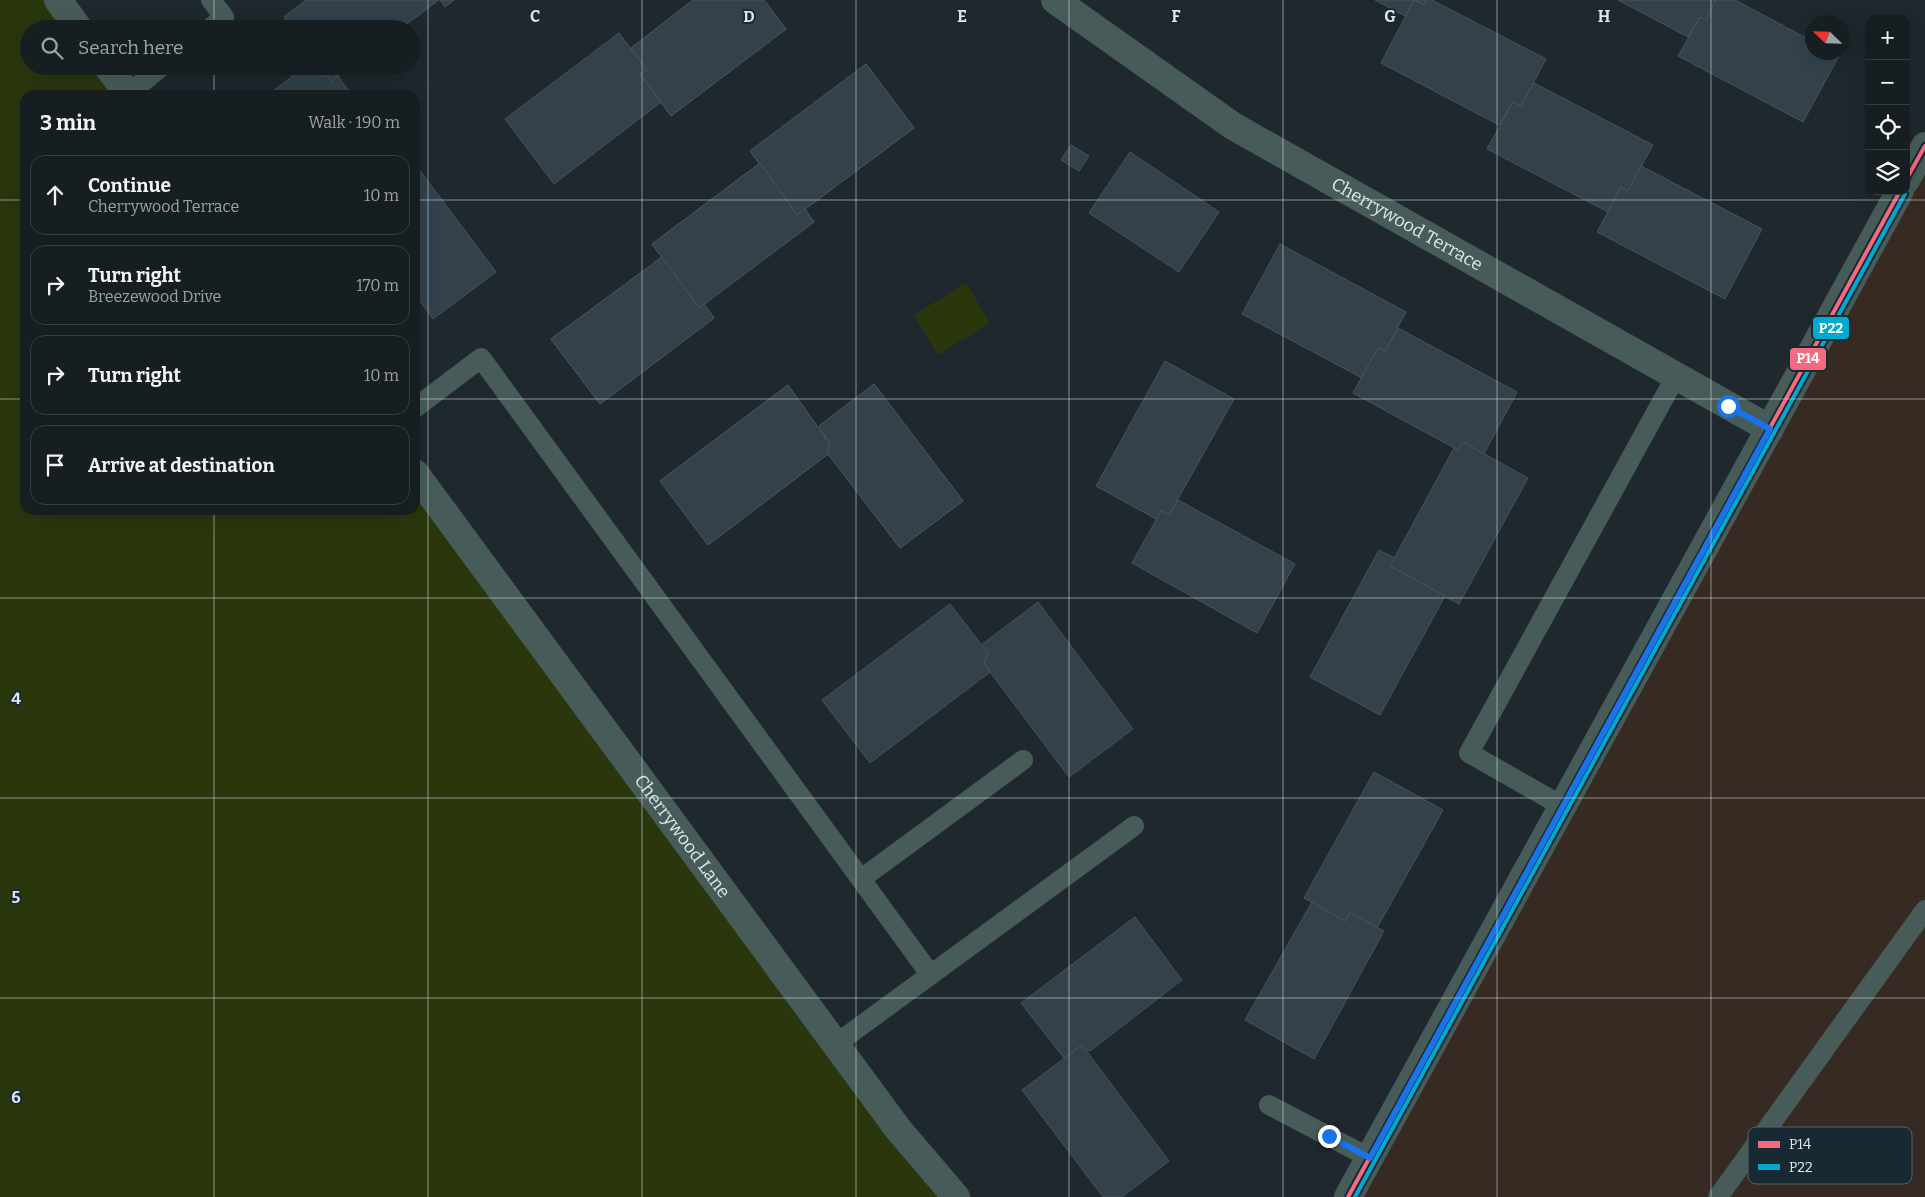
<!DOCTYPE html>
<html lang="en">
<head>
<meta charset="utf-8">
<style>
  :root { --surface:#171e22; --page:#20272a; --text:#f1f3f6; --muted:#9ea2a5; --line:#363c40 }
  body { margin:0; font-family:Bitter,serif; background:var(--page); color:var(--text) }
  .controls { position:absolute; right:15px; top:15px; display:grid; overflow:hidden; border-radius:10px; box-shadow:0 5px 20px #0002 }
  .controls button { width:45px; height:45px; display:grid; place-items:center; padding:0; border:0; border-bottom:1px solid var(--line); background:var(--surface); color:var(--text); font:25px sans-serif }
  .compass { position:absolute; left:1805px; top:15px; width:45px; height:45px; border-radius:50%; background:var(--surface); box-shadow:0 5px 20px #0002; rotate:293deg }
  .stop { position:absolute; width:15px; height:15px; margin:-11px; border:4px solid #1a73e8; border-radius:50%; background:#fff }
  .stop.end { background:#1a73e8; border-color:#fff; box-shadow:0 1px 5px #0008 }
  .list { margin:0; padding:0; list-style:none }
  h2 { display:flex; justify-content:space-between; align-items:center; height:65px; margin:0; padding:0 20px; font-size:21px }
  h2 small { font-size:16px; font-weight:400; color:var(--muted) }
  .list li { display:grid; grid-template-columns:32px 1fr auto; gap:15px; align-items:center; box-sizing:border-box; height:80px; margin:0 10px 10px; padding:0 10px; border:1px solid var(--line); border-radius:15px }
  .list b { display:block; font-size:19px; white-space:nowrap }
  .list p { margin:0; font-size:16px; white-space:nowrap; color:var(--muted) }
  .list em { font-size:16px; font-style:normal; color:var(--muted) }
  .icon { flex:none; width:28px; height:28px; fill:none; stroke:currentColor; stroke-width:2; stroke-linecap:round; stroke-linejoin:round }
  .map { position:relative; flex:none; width:1925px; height:1197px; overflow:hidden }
  .search { position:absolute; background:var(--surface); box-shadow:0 5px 20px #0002; left:20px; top:20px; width:400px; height:55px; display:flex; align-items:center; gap:12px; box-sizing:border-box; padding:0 18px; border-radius:28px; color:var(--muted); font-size:19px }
  .panel { position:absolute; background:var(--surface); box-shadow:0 5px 20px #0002; left:20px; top:90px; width:400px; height:425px; border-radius:15px }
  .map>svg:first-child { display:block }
  .commercial { fill:#362a22 }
  .green { fill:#2a370d }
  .building { fill:#32414a; stroke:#4a5257 }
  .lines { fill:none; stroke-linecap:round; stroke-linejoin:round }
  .service { stroke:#475c58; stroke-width:20 }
  .minor { stroke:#475c58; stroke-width:28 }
  .tertiary { stroke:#475c58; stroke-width:28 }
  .bus-1-casing { stroke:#192934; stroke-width:8 }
  .bus-2-casing { stroke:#192934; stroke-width:8 }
  .bus-1 { stroke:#f46a80; stroke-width:4 }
  .bus-2 { stroke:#00a9ce; stroke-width:4 }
  .route { stroke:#1a73e8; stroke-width:6 }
  .grid { fill:none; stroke:#dde6ee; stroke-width:1; stroke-opacity:0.55 }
  .labels { text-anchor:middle; stroke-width:4; stroke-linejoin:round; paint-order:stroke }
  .street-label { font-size:18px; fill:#dde6ee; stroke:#192934 }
  .key { fill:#192934; stroke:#54626c; stroke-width:1 }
  .key-label { font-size:14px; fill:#dde6ee }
  .grid-label { font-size:16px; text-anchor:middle; font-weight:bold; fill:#dde6ee; stroke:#192934; stroke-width:4; stroke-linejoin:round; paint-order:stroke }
  .line-badge { stroke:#192934; stroke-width:2 }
  .badge-label { font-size:14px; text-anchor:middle; font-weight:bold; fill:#fff }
</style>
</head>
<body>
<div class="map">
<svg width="1925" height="1197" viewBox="0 0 1925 1197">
  <rect width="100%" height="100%" fill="#1f282e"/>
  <!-- commercial -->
  <polygon class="commercial" points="1925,146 1925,1197 1348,1197"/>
  <!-- green -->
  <g class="green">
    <polygon points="0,0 58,0 79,29 29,29 29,66 107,66 129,95 25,95 25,510 415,510 415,473 956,1197 0,1197"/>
    <polygon points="966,283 990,323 938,355 914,315"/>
  </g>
  <!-- building -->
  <g class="building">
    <polygon points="306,0 439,0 400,29 292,29 284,17"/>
    <polygon points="440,0 454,0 445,7"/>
    <polygon points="693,0 764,0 786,29 671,116 640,74 647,70 631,48"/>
    <polygon points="693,0 764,0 786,29 671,116 640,74 647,70 631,48"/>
    <polygon points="1375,0 1414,0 1405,16"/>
    <polygon points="1414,0 1424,5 1426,0 1432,0 1546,59 1521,106 1513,102 1499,125 1381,63"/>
    <polygon points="1415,0 1426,0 1424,5"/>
    <polygon points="1618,0 1716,0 1706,20 1700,17 1688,37"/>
    <polygon points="1716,0 1735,0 1812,41 1812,52 1833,52 1839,56 1803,122 1678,56 1700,17 1706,20"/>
    <polygon points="619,33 647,70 640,74 661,102 554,184 505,119"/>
    <polygon points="866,64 914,128 797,215 750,151"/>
    <polygon points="866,64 914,128 797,215 750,151"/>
    <polygon points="306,66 320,66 331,81 338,76 352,95 268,95"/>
    <polygon points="320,66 351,66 331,81"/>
    <polygon points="1534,83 1653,145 1628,191 1621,187 1608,212 1487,149 1513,102 1521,106"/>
    <polygon points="1071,145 1089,156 1079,171 1061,160"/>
    <polygon points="1130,152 1219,212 1179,272 1089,213"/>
    <polygon points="760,163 797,215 805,209 814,222 699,308 652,244"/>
    <polygon points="760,163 797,215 805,209 814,222 699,308 652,244"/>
    <polygon points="415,164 496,272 433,319 415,294"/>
    <polygon points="1641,166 1762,229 1725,299 1597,232 1621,187 1628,191"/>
    <polygon points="1280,244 1406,312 1385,351 1378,348 1362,378 1242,314"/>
    <polygon points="662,257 699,308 704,304 714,318 600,404 551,339"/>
    <polygon points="662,257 699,308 704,304 714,318 600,404 551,339"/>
    <polygon points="1398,328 1517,392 1484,454 1463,442 1458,450 1353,393 1378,348 1385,351"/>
    <polygon points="1165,361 1234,399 1169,515 1161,511 1156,519 1096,486"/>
    <polygon points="874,384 963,501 900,548 828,454 829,443 819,426"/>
    <polygon points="874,384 963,501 900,548 828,454 829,443 819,426"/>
    <polygon points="788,385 829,443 828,454 708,545 660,481"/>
    <polygon points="788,385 829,443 828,454 708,545 660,481"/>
    <polygon points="1463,442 1528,478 1459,604 1390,566 1454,448 1458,450"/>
    <polygon points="1178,500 1295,564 1257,633 1132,563 1161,511 1169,515"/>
    <polygon points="1379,550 1395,558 1390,566 1445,596 1380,715 1310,677"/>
    <polygon points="1038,602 1133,729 1069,777 990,672 984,663 988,653 981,645"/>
    <polygon points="950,604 988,653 984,663 990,672 870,763 822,700"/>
    <polygon points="1374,772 1443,810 1377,928 1350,913 1345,921 1304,898"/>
    <polygon points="1312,902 1345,921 1350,913 1384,931 1314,1059 1245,1020"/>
    <polygon points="1135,917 1182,980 1090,1051 1078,1048 1064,1058 1021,1003"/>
    <polygon points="1082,1045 1169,1161 1122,1197 1103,1197 1022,1090"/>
  </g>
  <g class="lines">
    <!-- service -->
    <g class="service">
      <polyline points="209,29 224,17 211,0"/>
      <polyline points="128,94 162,66"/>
      <polyline points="415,408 481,358 930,974"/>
      <polyline points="1562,806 1469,753 1676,376"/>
      <polyline points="861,879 1023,760"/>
      <polyline points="836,1044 1134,826"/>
      <polyline points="1269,1105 1370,1158"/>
      <polyline points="1718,1197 1925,910"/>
    </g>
    <!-- minor -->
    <path class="minor" id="s1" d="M 1055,0 L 1233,126 L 1770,429"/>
    <!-- tertiary -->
    <g class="tertiary">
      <polyline points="58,0 79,29"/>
      <polyline points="107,66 129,95"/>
      <polyline points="1906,180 1925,146"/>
      <path id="s2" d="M 415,473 L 898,1129 L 956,1197"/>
      <polyline points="1348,1197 1900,191"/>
    </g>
    <defs>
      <g id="bus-1">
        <polyline points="1906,180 1925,146"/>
        <polyline points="1348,1197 1900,191"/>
      </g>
      <polyline id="bus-2" points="1355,1197 1905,194"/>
    </defs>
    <!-- bus-1 casing -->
    <use href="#bus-1" class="bus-1-casing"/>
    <!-- bus-2 casing -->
    <use href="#bus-2" class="bus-2-casing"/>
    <!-- bus-1 -->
    <use href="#bus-1" class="bus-1"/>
    <!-- bus-2 -->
    <use href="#bus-2" class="bus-2"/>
  </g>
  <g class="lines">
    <!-- route -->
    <polyline class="route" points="1329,1136 1370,1158 1770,429 1728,406"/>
  </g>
  <!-- grid -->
  <path class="grid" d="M 214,0 L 214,29M 428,0 L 428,1197M 642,0 L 642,1197M 856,0 L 856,1197M 1069,0 L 1069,1197M 1283,0 L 1283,1197M 1497,0 L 1497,1197M 1711,0 L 1711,1197M 214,66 L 214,95M 0,200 L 25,200M 415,200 L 1925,200M 0,399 L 25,399M 415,399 L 1925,399M 214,510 L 214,1197M 0,598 L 1925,598M 0,798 L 1925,798M 0,998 L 1925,998"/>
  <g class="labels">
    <!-- street labels -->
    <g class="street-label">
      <text dy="6" stroke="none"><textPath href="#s1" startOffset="418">Cherrywood Terrace</textPath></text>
      <text dy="6" stroke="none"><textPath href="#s2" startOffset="451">Cherrywood Lane</textPath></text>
    </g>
  </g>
  <!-- legend -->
  <rect x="1748" y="1127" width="164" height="57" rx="8" class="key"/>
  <rect x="1758" y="1141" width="22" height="7" fill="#f46a80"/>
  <rect x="1758" y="1164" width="22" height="6" fill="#00a9ce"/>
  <g class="key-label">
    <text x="1789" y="1149">P14</text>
    <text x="1789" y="1172">P22</text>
  </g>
  <g class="grid-label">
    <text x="535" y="22">C</text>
    <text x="749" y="22">D</text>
    <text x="962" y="22">E</text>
    <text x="1176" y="22">F</text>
    <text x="1390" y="22">G</text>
    <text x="1604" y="22">H</text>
    <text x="16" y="704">4</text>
    <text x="16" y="903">5</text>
    <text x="16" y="1103">6</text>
  </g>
  <g class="line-badge">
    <rect x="1812" y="316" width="38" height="24" rx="5" fill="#00a9ce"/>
    <rect x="1789" y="347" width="38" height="24" rx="5" fill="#f46a80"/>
  </g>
  <g class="badge-label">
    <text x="1831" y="333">P22</text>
    <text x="1808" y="363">P14</text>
  </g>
</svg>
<div class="controls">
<button>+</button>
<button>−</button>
<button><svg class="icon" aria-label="locate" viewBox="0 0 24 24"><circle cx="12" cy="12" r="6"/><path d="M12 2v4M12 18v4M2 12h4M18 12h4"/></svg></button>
<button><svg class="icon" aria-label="layers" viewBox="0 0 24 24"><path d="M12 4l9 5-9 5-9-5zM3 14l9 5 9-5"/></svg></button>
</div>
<svg class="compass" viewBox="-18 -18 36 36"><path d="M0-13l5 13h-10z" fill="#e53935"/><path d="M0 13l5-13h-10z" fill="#9ea2a5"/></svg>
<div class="stop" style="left:1728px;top:406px"></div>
<div class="stop end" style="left:1329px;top:1136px"></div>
<div class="search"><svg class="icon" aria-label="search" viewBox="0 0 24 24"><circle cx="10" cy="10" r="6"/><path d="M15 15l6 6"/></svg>Search here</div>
<section class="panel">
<h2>3 min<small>Walk · 190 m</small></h2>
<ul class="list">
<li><svg class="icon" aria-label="ahead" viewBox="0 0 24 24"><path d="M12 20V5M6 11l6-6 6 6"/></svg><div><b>Continue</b><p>Cherrywood Terrace</p></div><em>10 m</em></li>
<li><svg class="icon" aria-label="right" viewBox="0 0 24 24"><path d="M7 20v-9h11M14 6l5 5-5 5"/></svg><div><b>Turn right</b><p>Breezewood Drive</p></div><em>170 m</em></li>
<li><svg class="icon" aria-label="right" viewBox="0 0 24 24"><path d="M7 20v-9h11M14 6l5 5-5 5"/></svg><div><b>Turn right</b></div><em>10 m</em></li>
<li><svg class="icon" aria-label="arrive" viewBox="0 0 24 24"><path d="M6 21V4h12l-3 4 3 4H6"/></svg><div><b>Arrive at destination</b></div></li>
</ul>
</section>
</div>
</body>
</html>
